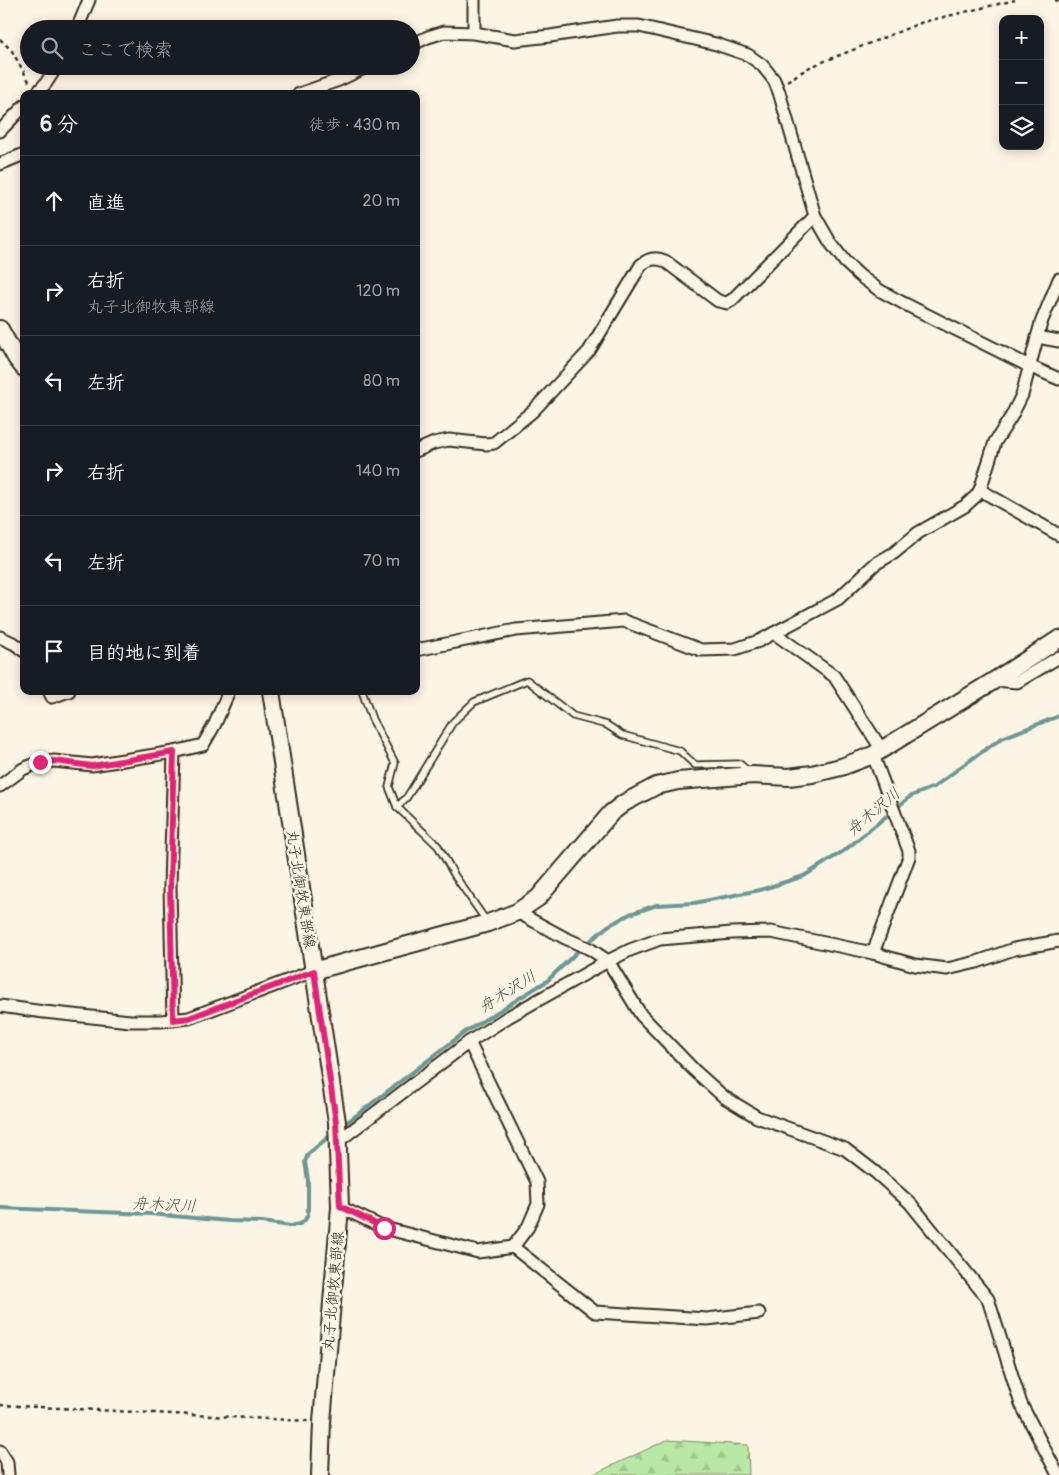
<!DOCTYPE html>
<html lang="ja">
<head>
<meta charset="utf-8">
<style>
  :root { --surface:#171b24; --page:#242831; --text:#f1f3f6; --muted:#9ea1a6; --line:#363941 }
  body { margin:0; font-family:Pangolin,"Klee One",sans-serif; background:var(--page); color:var(--text) }
  .controls { position:absolute; right:15px; top:15px; display:grid; overflow:hidden; border-radius:10px; box-shadow:0 2px 12px #0003 }
  .controls button { width:45px; height:45px; display:grid; place-items:center; padding:0; border:0; border-bottom:1px solid var(--line); background:var(--surface); color:var(--text); font:25px sans-serif }
  .stop { position:absolute; width:15px; height:15px; margin:-11px; border:4px solid #db2777; border-radius:50%; background:#fff }
  .stop.end { background:#db2777; border-color:#fff; box-shadow:0 1px 5px #0008 }
  .list { margin:0; padding:0; list-style:none }
  h2 { display:flex; justify-content:space-between; align-items:center; height:65px; margin:0; padding:0 20px; font-size:21px }
  h2 small { font-size:16px; font-weight:400; color:var(--muted) }
  .list li { display:grid; grid-template-columns:32px 1fr auto; gap:15px; align-items:center; box-sizing:border-box; height:90px; padding:0 20px; border-top:1px solid var(--line) }
  .list b { display:block; font-size:19px; white-space:nowrap }
  .list p { margin:0; font-size:16px; white-space:nowrap; color:var(--muted) }
  .list em { font-size:16px; font-style:normal; color:var(--muted) }
  .icon { flex:none; width:28px; height:28px; fill:none; stroke:currentColor; stroke-width:2; stroke-linecap:round; stroke-linejoin:round }
  .map { position:relative; flex:none; width:1059px; height:1475px; overflow:hidden }
  .search { position:absolute; background:var(--surface); box-shadow:0 2px 12px #0003; left:20px; top:20px; width:400px; height:55px; display:flex; align-items:center; gap:12px; box-sizing:border-box; padding:0 18px; border-radius:28px; color:var(--muted); font-size:19px }
  .panel { position:absolute; background:var(--surface); box-shadow:0 2px 12px #0003; left:20px; top:90px; width:400px; height:605px; border-radius:10px }
  .map>svg:first-child { display:block }
  .forest { fill:url(#forest-firs); stroke:#7a8962 }
  .lines { fill:none; stroke-linecap:round; stroke-linejoin:round }
  .stream { stroke:#6c9795; stroke-width:4 }
  .lane-casing { stroke:#3b2a1e; stroke-width:9 }
  .street-casing { stroke:#3b2a1e; stroke-width:15 }
  .secondary-casing { stroke:#3b2a1e; stroke-width:20 }
  .path { stroke:#3b2a1e; stroke-width:2.5; stroke-dasharray:4 4; stroke-linecap:butt }
  .lane { stroke:#fcf5e5; stroke-width:5.5 }
  .street { stroke:#fcf5e5; stroke-width:11 }
  .secondary { stroke:#fcf5e5; stroke-width:16 }
  .route { stroke:#db2777; stroke-width:6 }
  .labels { text-anchor:middle; stroke-width:5; stroke-linejoin:round; paint-order:stroke }
  .street-label { font-size:15px; fill:#3b2a1e; stroke:#fcf5e5 }
  .water-label { font-size:16px; font-style:italic; fill:#505750; stroke:#fcf5e5 }
</style>
</head>
<body>
<div class="map">
<svg width="1059" height="1475" viewBox="0 0 1059 1475">
  <defs>
    <pattern id="forest-firs" width="22" height="20" patternUnits="userSpaceOnUse" patternTransform="scale(1.25)"><rect width="22" height="20" fill="#b9e8a6"/><path d="M5 1l3.5 6h-7zM16 11l3.5 6h-7z" fill="#a0c78e"/></pattern>
  </defs>
  <rect width="100%" height="100%" fill="#fcf5e5"/>
  <filter id="ink" filterUnits="userSpaceOnUse"><feTurbulence type="fractalNoise" baseFrequency=".02" numOctaves="2"/><feDisplacementMap in="SourceGraphic" scale="10" xChannelSelector="R" yChannelSelector="G"/><feConvolveMatrix kernelMatrix="1 2 1 2 8 2 1 2 1" color-interpolation-filters="sRGB"/></filter>
  <g filter="url(#ink)">
    <!-- forest -->
    <polygon class="forest" points="667,1440 748,1445 749,1475 592,1475"/>
    <g class="lines">
      <!-- stream -->
      <g class="stream">
        <polyline points="341,1127 465,1032 547,981 577,952 608,926 630,914 657,905 694,903 760,890 804,876 845,850 911,796 934,787 966,763 1002,738 1059,716"/>
        <polyline points="0,1208 150,1214 229,1221 262,1222 291,1226 300,1224 305,1220 308,1214 308,1180 305,1162 308,1154 332,1134"/>
      </g>
      <defs>
        <g id="lane">
          <polyline points="362,691 372,719 395,763 389,787 397,807 438,846 455,876 487,922"/>
          <polyline points="397,807 407,797 453,722 474,702 527,680 573,716 607,725 622,735 680,751 695,765 740,764 749,772"/>
        </g>
        <g id="street">
          <polyline points="474,0 474,33"/>
          <polyline points="77,29 89,0"/>
          <polyline points="411,45 428,37 444,32 474,33 515,40 550,36 617,26 639,26 716,44 748,55 762,65 774,80 779,92 815,216 830,242 845,262 860,276 879,290 903,303 1029,366 1059,379"/>
          <polyline points="36,94 46,83 57,66"/>
          <polyline points="299,94 339,80 368,66"/>
          <polyline points="0,131 24,106"/>
          <polyline points="0,164 24,154"/>
          <polyline points="1037,337 1059,341"/>
          <path d="M 416,451 L 434,443 L 449,440 L 486,444 L 494,443 L 533,411 L 589,351 L 641,265 C 648,259 656,257 665,261 L 718,301 L 727,303 L 732,300 L 815,216"/>
          <polyline points="980,490 1059,535"/>
          <polyline points="774,633 834,676 882,750"/>
          <polyline points="0,637 15,644 24,651"/>
          <polyline points="416,650 516,630 624,621 701,650 735,649 759,641 838,599 875,564 894,553 918,533 965,506 976,496 980,490 995,442 1011,417 1022,395 1041,323 1059,279"/>
          <polyline points="995,680 1017,682 1059,657"/>
          <polyline points="49,691 52,697 69,691"/>
          <polyline points="873,755 909,851 909,857 873,953"/>
          <polyline points="0,786 23,769 40,762 54,761 92,765 174,752"/>
          <polyline points="517,912 565,938 590,949 608,961 641,1015 694,1070 724,1097 757,1117 845,1149 875,1172 910,1203 988,1299 1021,1404 1058,1475"/>
          <polyline points="0,1006 44,1012 130,1021 161,1021 189,1018 313,971"/>
          <polyline points="173,1020 170,887 174,752 203,745 215,724 229,691"/>
          <polyline points="469,1042 537,1182 538,1204 528,1227 513,1247"/>
          <polyline points="337,1142 469,1042 508,1017 608,961 630,950 660,939 732,933 771,932 873,953 915,965 947,969 977,962 1014,949 1059,941"/>
          <polyline points="340,1207 384,1228 478,1252 513,1247 595,1312 707,1319 759,1313"/>
          <polyline points="0,1451 7,1462 8,1475"/>
        </g>
        <g id="secondary">
          <polyline points="0,329 16,358 24,368"/>
          <polyline points="271,691 337,1122 340,1207 322,1422 320,1475"/>
          <polyline points="313,971 488,923 517,912 538,898 611,813 624,803 656,786 678,781 753,775 789,777 812,774 841,767 873,755 995,680 1059,639"/>
        </g>
      </defs>
      <!-- lane casing -->
      <use href="#lane" class="lane-casing"/>
      <!-- street casing -->
      <use href="#street" class="street-casing"/>
      <!-- secondary casing -->
      <use href="#secondary" class="secondary-casing"/>
      <!-- path -->
      <g class="path">
        <polyline points="1055,0 1059,1"/>
        <polyline points="0,39 12,51 30,83"/>
        <polyline points="787,81 810,67 923,22 1015,0"/>
        <polyline points="0,1405 308,1421"/>
      </g>
      <!-- lane -->
      <use href="#lane" class="lane"/>
      <!-- street -->
      <use href="#street" class="street"/>
      <!-- secondary -->
      <use href="#secondary" class="secondary"/>
    </g>
  </g>
  <g class="lines" filter="url(#ink)">
    <!-- route -->
    <polyline class="route" points="40,762 54,761 92,766 174,752 170,887 173,1020 189,1018 314,971 336,1122 340,1206 384,1228"/>
  </g>
  <g class="labels">
    <!-- street labels -->
    <g class="street-label">
      <text transform="translate(301 889) rotate(81)" y="5">丸子北御牧東部線</text>
      <text transform="translate(333 1291) rotate(-85)" y="5">丸子北御牧東部線</text>
    </g>
    <!-- water labels -->
    <g class="water-label">
      <text transform="translate(873 811) rotate(-40)" y="6">舟木沢川</text>
      <text transform="translate(507 991) rotate(-32)" y="6">舟木沢川</text>
      <text transform="translate(164 1204) rotate(3)" y="6">舟木沢川</text>
    </g>
  </g>
</svg>
<div class="controls">
<button>+</button>
<button>−</button>
<button><svg class="icon" aria-label="layers" viewBox="0 0 24 24"><path d="M12 4l9 5-9 5-9-5zM3 14l9 5 9-5"/></svg></button>
</div>
<div class="stop" style="left:384px;top:1228px"></div>
<div class="stop end" style="left:40px;top:762px"></div>
<div class="search"><svg class="icon" aria-label="search" viewBox="0 0 24 24"><circle cx="10" cy="10" r="6"/><path d="M15 15l6 6"/></svg>ここで検索</div>
<section class="panel">
<h2>6 分<small>徒歩 · 430 m</small></h2>
<ul class="list">
<li><svg class="icon" aria-label="ahead" viewBox="0 0 24 24"><path d="M12 20V5M6 11l6-6 6 6"/></svg><div><b>直進</b></div><em>20 m</em></li>
<li><svg class="icon" aria-label="right" viewBox="0 0 24 24"><path d="M7 20v-9h11M14 6l5 5-5 5"/></svg><div><b>右折</b><p>丸子北御牧東部線</p></div><em>120 m</em></li>
<li><svg class="icon" aria-label="left" viewBox="0 0 24 24"><path d="M17 20v-9H6M10 6l-5 5 5 5"/></svg><div><b>左折</b></div><em>80 m</em></li>
<li><svg class="icon" aria-label="right" viewBox="0 0 24 24"><path d="M7 20v-9h11M14 6l5 5-5 5"/></svg><div><b>右折</b></div><em>140 m</em></li>
<li><svg class="icon" aria-label="left" viewBox="0 0 24 24"><path d="M17 20v-9H6M10 6l-5 5 5 5"/></svg><div><b>左折</b></div><em>70 m</em></li>
<li><svg class="icon" aria-label="arrive" viewBox="0 0 24 24"><path d="M6 21V4h12l-3 4 3 4H6"/></svg><div><b>目的地に到着</b></div></li>
</ul>
</section>
</div>
</body>
</html>
